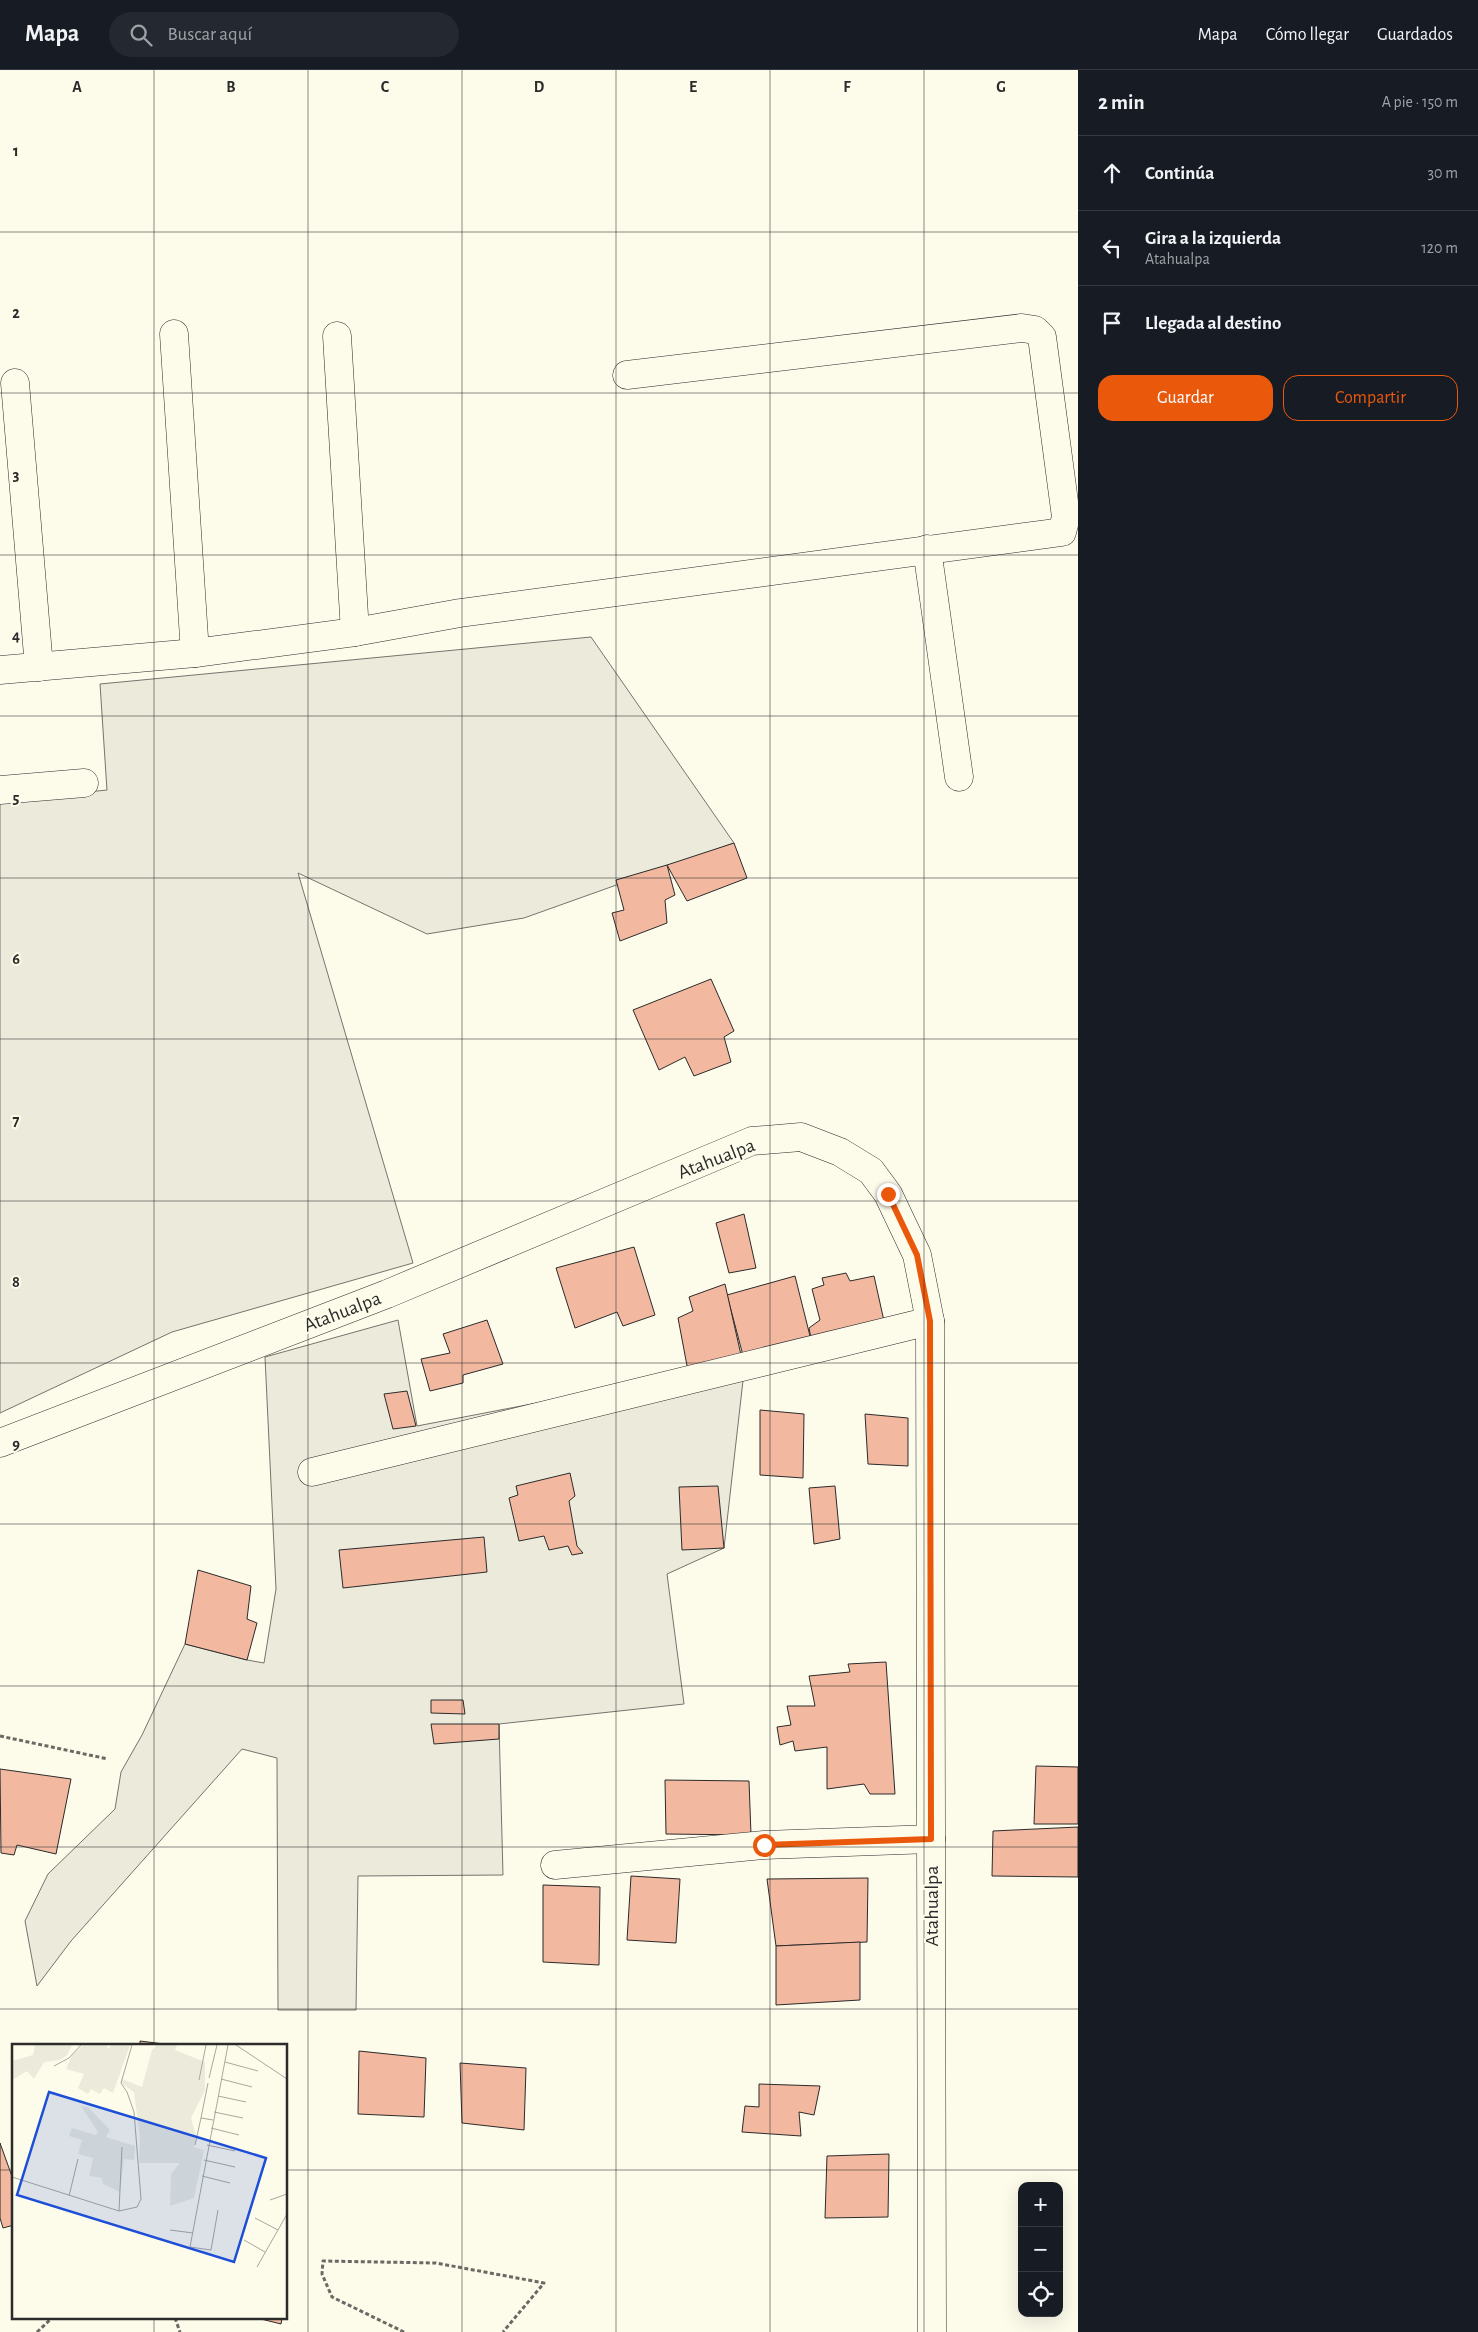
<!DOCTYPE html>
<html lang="es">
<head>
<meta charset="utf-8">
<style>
  :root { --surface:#171b24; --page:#242831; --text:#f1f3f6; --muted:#9ea1a6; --line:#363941; --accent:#ea580c }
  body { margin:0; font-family:"Alegreya Sans",sans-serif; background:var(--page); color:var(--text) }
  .controls { position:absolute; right:15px; bottom:15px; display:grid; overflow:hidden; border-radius:10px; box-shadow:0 5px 20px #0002 }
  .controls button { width:45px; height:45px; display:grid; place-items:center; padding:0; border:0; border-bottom:1px solid var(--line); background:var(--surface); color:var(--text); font:25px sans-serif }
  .stop { position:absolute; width:15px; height:15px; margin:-11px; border:4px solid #ea580c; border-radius:50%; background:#fff }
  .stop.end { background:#ea580c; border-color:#fff; box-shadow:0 1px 5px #0008 }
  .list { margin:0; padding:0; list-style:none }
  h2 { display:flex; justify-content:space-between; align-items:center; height:65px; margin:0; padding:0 20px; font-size:21px }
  h2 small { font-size:16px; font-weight:400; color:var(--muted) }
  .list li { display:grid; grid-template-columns:32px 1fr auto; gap:15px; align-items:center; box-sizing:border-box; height:75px; padding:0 20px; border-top:1px solid var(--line) }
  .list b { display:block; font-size:19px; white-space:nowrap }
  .list p { margin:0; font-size:16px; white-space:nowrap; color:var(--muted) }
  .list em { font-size:16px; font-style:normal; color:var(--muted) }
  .actions { display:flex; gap:10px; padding:15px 20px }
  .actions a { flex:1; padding:11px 0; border:1px solid var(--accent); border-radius:15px; text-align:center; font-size:18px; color:var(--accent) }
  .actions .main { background:var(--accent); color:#fff }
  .icon { flex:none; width:28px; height:28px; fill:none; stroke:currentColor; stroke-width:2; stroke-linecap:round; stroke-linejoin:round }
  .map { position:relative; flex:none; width:1078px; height:2262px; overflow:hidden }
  header { display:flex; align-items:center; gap:30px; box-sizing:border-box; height:70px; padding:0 25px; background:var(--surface); border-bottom:1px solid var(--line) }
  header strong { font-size:24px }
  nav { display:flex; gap:28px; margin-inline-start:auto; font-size:18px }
  .search { width:350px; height:45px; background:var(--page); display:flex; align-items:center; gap:12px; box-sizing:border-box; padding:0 18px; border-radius:28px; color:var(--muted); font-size:19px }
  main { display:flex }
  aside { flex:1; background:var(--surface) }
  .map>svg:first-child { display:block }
  .green { fill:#ecebdb; stroke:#74746e }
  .building { fill:#f2b8a0; stroke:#2b2b2b }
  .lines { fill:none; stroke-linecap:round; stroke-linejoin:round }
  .minor-casing { stroke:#2b2b2b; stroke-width:29 }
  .path { stroke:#6a6964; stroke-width:3; stroke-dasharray:4 2.5; stroke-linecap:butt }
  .minor { stroke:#fdfbea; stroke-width:28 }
  .route { stroke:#ea580c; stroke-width:6 }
  .grid { fill:none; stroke:#2b2b2b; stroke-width:1; stroke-opacity:0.55 }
  .labels { text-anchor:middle; stroke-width:4; stroke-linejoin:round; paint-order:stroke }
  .street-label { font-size:20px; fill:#2b2b2b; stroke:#fdfbea }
  .inset-road { fill:none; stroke:#a9a89e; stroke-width:1 }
  .view { fill:#1d4ed8; fill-opacity:0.15; stroke:#1d4ed8; stroke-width:2.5 }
  .inset-edge { fill:none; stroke:#2b2b2b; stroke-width:2.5 }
  .grid-label { font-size:16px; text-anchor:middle; font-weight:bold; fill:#2b2b2b; stroke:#fdfbea; stroke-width:4; stroke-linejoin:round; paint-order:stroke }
</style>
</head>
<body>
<header>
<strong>Mapa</strong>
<div class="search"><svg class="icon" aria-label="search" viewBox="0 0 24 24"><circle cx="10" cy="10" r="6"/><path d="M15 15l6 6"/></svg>Buscar aquí</div>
<nav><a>Mapa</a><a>Cómo llegar</a><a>Guardados</a></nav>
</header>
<main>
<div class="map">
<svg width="1078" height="2262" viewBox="0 0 1078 2262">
  <rect width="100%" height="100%" fill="#fdfbea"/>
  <!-- green -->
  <g class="green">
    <polygon points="591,567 734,773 524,848 427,864 298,803 413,1193 172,1262 0,1343 0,731 107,720 100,614"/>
    <polygon points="398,1250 417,1356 745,1293 724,1478 667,1504 684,1634 499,1654 503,1805 358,1806 356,1940 278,1940 277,1688 242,1679 71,1871 37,1916 25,1851 48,1804 115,1739 121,1702 142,1665 185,1574 247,1590 264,1593 276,1519 265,1287"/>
  </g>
  <!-- building -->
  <g class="building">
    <polygon points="734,773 747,808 687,831 667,795"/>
    <polygon points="667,795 675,825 665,830 667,853 620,871 612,843 624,840 616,810"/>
    <polygon points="711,909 734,961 724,967 731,992 694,1006 685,987 659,1000 633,940"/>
    <polygon points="744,1144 756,1198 729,1203 716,1153"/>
    <polygon points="634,1177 655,1245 623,1256 617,1242 575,1258 556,1198"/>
    <polygon points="846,1203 850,1211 874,1206 886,1260 813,1278 809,1258 820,1250 812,1219 824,1215 822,1208"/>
    <polygon points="795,1206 813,1278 745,1293 727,1225"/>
    <polygon points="725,1214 741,1285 688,1301 678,1248 693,1241 689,1227"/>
    <polygon points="487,1250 503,1294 463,1305 463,1313 430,1321 421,1289 450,1283 443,1264"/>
    <polygon points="407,1321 416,1356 393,1359 384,1324"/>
    <polygon points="760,1340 804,1344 803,1408 760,1405"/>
    <polygon points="865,1344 908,1348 908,1396 868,1394"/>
    <polygon points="570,1403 575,1426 569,1431 577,1476 583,1483 572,1485 568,1476 549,1480 544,1466 519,1471 509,1428 518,1425 516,1416"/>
    <polygon points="718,1416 724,1478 682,1480 679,1417"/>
    <polygon points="835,1416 840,1469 814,1474 809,1418"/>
    <polygon points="484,1467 487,1502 343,1518 339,1480"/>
    <polygon points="198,1500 251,1516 247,1549 257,1553 247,1590 185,1574"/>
    <polygon points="886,1592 895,1724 870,1724 864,1714 827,1719 827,1677 795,1681 793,1671 780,1675 777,1657 791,1655 787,1636 815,1636 809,1606 850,1602 848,1594"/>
    <polygon points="431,1630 463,1630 465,1644 431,1643"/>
    <polygon points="431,1654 499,1654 499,1669 434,1674"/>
    <polygon points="1036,1696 1078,1697 1078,1754 1034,1754"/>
    <polygon points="0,1699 71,1709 56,1784 17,1775 14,1785 1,1783"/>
    <polygon points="665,1710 749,1711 751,1765 666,1764"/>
    <polygon points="1078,1757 1078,1807 992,1806 993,1761"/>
    <polygon points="631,1806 680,1809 676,1873 627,1870"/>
    <polygon points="868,1808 867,1872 776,1876 767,1809"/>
    <polygon points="543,1815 600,1817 599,1895 543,1892"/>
    <polygon points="860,1872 860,1930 776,1935 776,1876"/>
    <polygon points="140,1971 180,1976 140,1976"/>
    <polygon points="359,1981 426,1988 424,2047 358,2044"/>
    <polygon points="460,1993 526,1998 524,2060 462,2053"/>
    <polygon points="759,2014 820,2016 814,2045 799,2042 801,2066 742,2062 745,2036 759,2037"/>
    <polygon points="0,2073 14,2112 14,2155 3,2158 0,2148"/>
    <polygon points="889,2084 888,2147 825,2148 827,2086"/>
    <polygon points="257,2248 282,2248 281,2254"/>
  </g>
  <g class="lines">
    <defs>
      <g id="minor">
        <polyline points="174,264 195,583"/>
        <polyline points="337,266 355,562"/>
        <polyline points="15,313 39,597"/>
        <polyline points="927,479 959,707"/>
        <polyline points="0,600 195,583 355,562 460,543 1062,462 1066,447 1042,267 1035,260 1022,258 627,305"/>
        <polyline points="0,720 84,713"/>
        <polyline points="0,1373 387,1224 752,1071 801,1067 840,1082 871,1101 888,1124 917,1185 930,1251 932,2262"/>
        <polyline points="312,1402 930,1251"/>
        <polyline points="555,1795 764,1775 931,1769"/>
      </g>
    </defs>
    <!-- minor casing -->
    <use href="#minor" class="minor-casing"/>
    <!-- path -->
    <g class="path">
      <polyline points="0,1666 108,1689"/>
      <polyline points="175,2248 180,2262"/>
      <polyline points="37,2262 52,2248"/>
      <polyline points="404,2262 332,2227 322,2204 323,2191 436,2193 544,2213 503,2262"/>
    </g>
    <!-- minor -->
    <use href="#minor" class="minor"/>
  </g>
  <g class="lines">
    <!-- route -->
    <polyline class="route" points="764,1775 931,1769 930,1251 917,1185 888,1124"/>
  </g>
  <!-- grid -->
  <path class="grid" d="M 154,0 L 154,1976M 308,0 L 308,2262M 462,0 L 462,2262M 616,0 L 616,2262M 770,0 L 770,2262M 924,0 L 924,2262M 0,162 L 1078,162M 0,323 L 1078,323M 0,485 L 1078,485M 0,646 L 1078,646M 0,808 L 1078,808M 0,969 L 1078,969M 0,1131 L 1078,1131M 0,1293 L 1078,1293M 0,1454 L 1078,1454M 0,1616 L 1078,1616M 0,1777 L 1078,1777M 0,1939 L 1078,1939M 0,2100 L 14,2100M 286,2100 L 1078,2100M 154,2248 L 154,2262"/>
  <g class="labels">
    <!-- street labels -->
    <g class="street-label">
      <text transform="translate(716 1088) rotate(-21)" y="7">Atahualpa</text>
      <text transform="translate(342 1241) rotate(-21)" y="7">Atahualpa</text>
      <text transform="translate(931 1836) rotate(-90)" y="7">Atahualpa</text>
    </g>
  </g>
  <!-- overview -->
  <g transform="translate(12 1974)">
    <rect width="275" height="275" fill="#fdfbea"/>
    <path d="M 23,1 L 60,1 L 55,11 L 48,16 L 32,18 L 22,35 L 15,27 L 0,36 L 0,17 L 21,11 ZM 71,1 L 94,1 L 97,5 L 98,1 L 118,1 L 101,49 L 92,44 L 88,50 L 79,45 L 76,50 L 66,44 L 72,30 L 54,25 L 60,11 ZM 145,1 L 165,1 L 163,6 L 193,18 L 193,46 L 179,74 L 184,92 L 182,103 L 192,106 L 182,154 L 158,162 L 159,130 L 168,119 L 127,119 L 128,94 L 122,48 L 109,39 L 110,35 L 130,43 L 140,6 ZM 69,62 L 76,63 L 98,86 L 94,93 L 123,102 L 122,116 L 112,115 L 108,148 L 91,140 L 90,134 L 77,132 L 81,114 L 66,110 L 70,96 L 57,92 L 60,84 L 84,91 L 86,88 Z" fill="#ecebdb"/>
    <path class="inset-road" d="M 224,1 L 275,35M 213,18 L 246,27M 42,22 L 57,14 L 69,1M 197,34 L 205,1M 209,35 L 240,43M 187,36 L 194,1M 196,39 L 189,74 L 201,76M 206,52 L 234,58M 202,68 L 231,74M 199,84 L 227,91M 183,101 L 189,74M 195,101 L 223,107M 192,116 L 223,123M 190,132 L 218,139M 0,133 L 107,167 L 125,163 L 129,155 L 122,68 L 115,48 L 109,39 L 120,1M 57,152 L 66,115M 258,156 L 275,150M 206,166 L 199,206 L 178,203 L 216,1M 107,167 L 110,103M 243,174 L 266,186M 158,186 L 181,189M 232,196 L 253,208M 245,223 L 275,170"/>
    <path class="view" d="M 37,48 L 254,114 L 222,218 L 5,151 Z"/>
    <rect width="275" height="275" class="inset-edge"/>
  </g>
  <g class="grid-label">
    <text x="77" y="22">A</text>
    <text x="231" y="22">B</text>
    <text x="385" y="22">C</text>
    <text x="539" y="22">D</text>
    <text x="693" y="22">E</text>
    <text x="847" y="22">F</text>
    <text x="1001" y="22">G</text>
    <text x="16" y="86">1</text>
    <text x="16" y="248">2</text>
    <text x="16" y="410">3</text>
    <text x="16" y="571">4</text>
    <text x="16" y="733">5</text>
    <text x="16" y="894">6</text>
    <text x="16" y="1056">7</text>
    <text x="16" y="1217">8</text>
    <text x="16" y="1379">9</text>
  </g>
</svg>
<div class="controls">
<button>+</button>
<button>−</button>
<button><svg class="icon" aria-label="locate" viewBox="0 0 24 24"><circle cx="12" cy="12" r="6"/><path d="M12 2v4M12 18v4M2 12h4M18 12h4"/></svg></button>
</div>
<div class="stop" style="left:764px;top:1775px"></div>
<div class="stop end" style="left:888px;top:1124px"></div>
</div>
<aside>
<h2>2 min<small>A pie · 150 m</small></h2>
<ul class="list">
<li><svg class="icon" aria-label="ahead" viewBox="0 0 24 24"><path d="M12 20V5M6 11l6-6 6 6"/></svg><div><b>Continúa</b></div><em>30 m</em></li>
<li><svg class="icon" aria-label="left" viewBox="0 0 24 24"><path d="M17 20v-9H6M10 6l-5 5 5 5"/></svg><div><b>Gira a la izquierda</b><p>Atahualpa</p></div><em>120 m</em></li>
<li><svg class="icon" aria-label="arrive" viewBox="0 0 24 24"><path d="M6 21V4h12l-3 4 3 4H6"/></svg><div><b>Llegada al destino</b></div></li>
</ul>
<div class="actions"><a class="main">Guardar</a><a>Compartir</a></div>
</aside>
</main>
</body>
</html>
